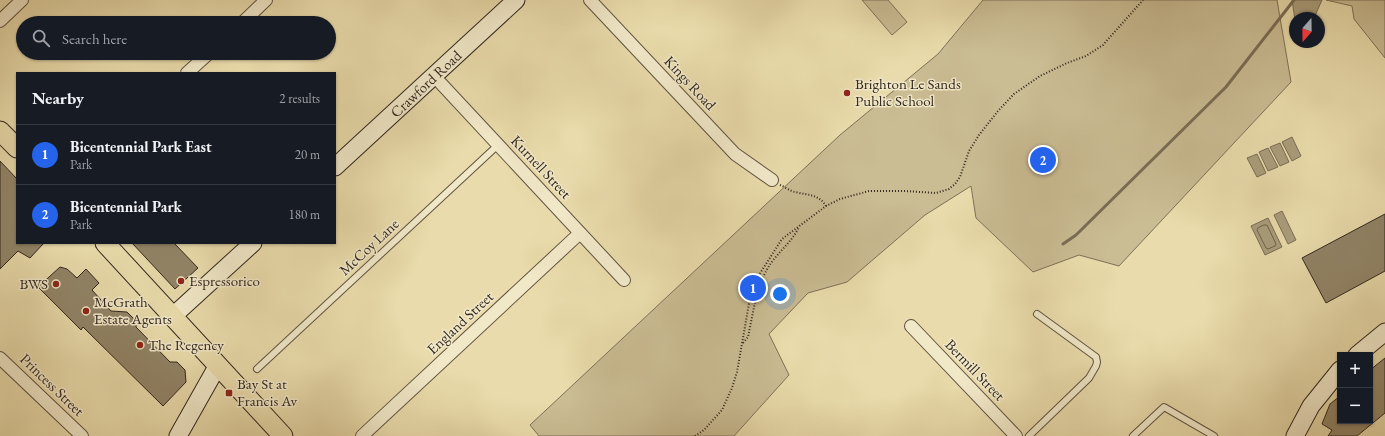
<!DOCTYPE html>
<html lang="en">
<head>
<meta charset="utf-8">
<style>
  :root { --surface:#171b24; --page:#242831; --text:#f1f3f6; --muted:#9ea1a6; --line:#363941; --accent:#2563eb }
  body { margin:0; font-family:"EB Garamond",serif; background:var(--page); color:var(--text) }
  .controls { position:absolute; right:12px; bottom:12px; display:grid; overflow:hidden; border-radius:0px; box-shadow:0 1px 3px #0004 }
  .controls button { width:36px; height:36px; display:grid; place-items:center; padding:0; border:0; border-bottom:1px solid var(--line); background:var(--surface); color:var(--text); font:20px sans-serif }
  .compass { position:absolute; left:1289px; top:12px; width:36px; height:36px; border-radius:50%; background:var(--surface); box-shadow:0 1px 3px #0004; rotate:200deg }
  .you { position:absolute; left:780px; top:294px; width:14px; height:14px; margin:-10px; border:3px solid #fff; border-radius:50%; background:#1a73e8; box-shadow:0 0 0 6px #1a73e833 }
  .badge { display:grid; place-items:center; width:26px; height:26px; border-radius:50%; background:var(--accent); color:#fff; font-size:13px; font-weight:700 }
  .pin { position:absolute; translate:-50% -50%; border:2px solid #fff; box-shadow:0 1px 4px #0006 }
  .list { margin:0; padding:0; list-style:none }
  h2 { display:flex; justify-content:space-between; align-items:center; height:52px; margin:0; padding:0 16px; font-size:17px }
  h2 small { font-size:13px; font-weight:400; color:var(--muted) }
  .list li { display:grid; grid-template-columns:26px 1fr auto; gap:12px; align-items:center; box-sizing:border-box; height:60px; padding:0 16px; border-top:1px solid var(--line) }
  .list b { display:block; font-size:15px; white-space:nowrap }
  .list p { margin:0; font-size:13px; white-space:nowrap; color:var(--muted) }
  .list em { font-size:13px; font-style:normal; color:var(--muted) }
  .icon { flex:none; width:22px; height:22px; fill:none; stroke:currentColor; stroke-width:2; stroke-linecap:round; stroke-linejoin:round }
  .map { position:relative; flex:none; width:1385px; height:436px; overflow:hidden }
  .search { position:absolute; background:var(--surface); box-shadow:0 1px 3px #0004; left:16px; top:16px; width:320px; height:44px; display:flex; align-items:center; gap:10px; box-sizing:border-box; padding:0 14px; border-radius:22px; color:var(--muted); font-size:15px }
  .panel { position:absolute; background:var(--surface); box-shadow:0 1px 3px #0004; left:16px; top:72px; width:320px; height:172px; border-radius:0px }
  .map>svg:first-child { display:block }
  .green { fill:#cabc93; stroke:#7e7158 }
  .water { fill:#aa9d7b; stroke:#7a6d56 }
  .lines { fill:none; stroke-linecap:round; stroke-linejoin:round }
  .shore { stroke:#6e624c; stroke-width:1 }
  .stream { stroke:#7a6d56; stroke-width:3 }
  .building { fill:#918467; stroke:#31261e }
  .lane-casing { stroke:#5f5341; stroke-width:8 }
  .street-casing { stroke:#5f5341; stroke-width:14 }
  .secondary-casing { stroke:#31261e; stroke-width:19 }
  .primary-casing { stroke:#31261e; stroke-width:21 }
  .path { stroke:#31261e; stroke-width:2; stroke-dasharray:1 2; stroke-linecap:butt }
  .lane { stroke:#f1e8c8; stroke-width:6 }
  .street { stroke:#f1e8c8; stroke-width:12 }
  .secondary { stroke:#f1e8c8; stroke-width:17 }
  .primary { stroke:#e9dbab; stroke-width:19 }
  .poi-dot { fill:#8f2418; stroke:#f1e8c8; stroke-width:1.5 }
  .labels { text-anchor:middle; stroke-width:3; stroke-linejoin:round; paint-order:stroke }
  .street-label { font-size:15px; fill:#31261e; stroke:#f1e8c8 }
  .poi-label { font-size:15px; fill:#31261e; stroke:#f1e8c8; text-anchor:start }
</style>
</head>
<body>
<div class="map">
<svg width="1385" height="436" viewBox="0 0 1385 436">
  <rect width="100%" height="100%" fill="#e9dbab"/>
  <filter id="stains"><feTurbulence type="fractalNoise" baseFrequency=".005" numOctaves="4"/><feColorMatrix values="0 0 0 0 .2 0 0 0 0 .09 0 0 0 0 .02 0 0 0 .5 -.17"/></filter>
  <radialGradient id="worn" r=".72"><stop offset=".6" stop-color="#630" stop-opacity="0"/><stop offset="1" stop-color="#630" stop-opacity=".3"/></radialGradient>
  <!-- green -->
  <g class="green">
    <polygon points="862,0 888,0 907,22 892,35"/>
    <polygon points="983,0 1277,0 1291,82 1119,266 1079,255 1033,272 976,218 971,186 925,215 847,282 808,293 769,334 789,375 734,436 539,436 530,425 840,135 938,54"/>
    <polygon points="1326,0 1385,0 1385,58 1354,19 1352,6"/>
  </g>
  <!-- water -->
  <g class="water">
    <polygon points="1292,0 1322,0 1314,18 1295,18 1295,20"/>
    <polygon points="1292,137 1301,156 1292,161 1282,142"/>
    <polygon points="1280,143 1289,162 1280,166 1270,147"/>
    <polygon points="1268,148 1278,167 1268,171 1259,152"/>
    <polygon points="1257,154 1266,173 1257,177 1247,158"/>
    <polygon points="1282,211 1296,240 1288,244 1274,215"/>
    <polygon points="1268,218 1282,247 1265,255 1251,226"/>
  </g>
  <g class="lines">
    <!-- shore -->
    <polygon class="shore" points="1264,225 1267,225 1276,244 1275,246 1268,249 1266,248 1257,230 1258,228"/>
    <!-- stream -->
    <polyline class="stream" points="1063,244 1076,235 1226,87 1294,0"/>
  </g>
  <!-- building -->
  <g class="building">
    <polygon points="0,161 17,179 17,243 44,243 30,258 18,251 0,269"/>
    <polygon points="1385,214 1385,271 1326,303 1302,258"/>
    <polygon points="132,243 174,243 198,268 175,289"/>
    <polygon points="60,267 67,269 77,278 86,269 99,283 92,290 111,311 127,312 136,321 136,327 170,362 177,362 185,370 186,382 163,406 83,327 81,330 38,287"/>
    <polygon points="1385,358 1385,413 1357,436 1328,436 1332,430 1322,424 1330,404 1340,396 1340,421 1370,421 1370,370"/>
  </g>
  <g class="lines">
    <defs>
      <g id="lane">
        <polyline points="257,369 498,145"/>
        <polyline points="1029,436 1089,378 1096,366 1097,362 1096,357 1037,314"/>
        <polyline points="1133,436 1164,407 1214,436"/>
      </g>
      <g id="street">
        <polyline points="590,0 735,154 772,180"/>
        <polyline points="0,21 22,0"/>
        <polyline points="242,23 266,0"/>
        <polyline points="187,73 209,53"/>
        <polyline points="434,76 624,280"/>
        <polyline points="911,326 1016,436"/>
        <polyline points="0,358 82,436"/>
        <polyline points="362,436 580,233"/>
      </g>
      <g id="secondary">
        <polyline points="335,167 516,0"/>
        <polyline points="173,316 253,243"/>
        <polyline points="1357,355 1385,332"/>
        <polyline points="178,436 218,365"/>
        <polyline points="1295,436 1311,406 1340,370"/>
      </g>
      <g id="primary">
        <polyline points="0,131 17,148"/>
        <polyline points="105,243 283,436"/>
      </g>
    </defs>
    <!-- lane casing -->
    <use href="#lane" class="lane-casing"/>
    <!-- street casing -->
    <use href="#street" class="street-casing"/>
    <!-- secondary casing -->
    <use href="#secondary" class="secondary-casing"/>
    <!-- primary casing -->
    <use href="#primary" class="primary-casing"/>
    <!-- path -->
    <g class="path">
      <path d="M 780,185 C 785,187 790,191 795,192 C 807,195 819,194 826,206"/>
      <path d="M 743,343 L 748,337 C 753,314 756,287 769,266 C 778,252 792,242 799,227"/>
      <polyline points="695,436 704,430 722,410 732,388 737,372 750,298 757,278 782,239 826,206 840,199 869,191 904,191 936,193 949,189 955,184 960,177 969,151 979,135 998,111 1014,94 1040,76 1067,63 1086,56 1103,45 1143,0"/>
    </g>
    <!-- lane -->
    <use href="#lane" class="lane"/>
    <!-- street -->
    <use href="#street" class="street"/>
    <!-- secondary -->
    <use href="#secondary" class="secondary"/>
    <!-- primary -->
    <use href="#primary" class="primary"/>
  </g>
  <!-- markers -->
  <g class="poi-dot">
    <circle cx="847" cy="93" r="4"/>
    <circle cx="181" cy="281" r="4"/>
    <circle cx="56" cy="284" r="4"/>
    <circle cx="86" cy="311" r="4"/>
    <circle cx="140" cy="345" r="4"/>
    <rect x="225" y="389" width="8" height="8" rx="2"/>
  </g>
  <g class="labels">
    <!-- street labels -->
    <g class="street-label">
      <text transform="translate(690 83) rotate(47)" y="5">Kings Road</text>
      <text transform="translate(426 84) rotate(-43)" y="5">Crawford Road</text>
      <text transform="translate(541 167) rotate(47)" y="5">Kurnell Street</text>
      <text transform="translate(369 247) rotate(-43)" y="5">McCoy Lane</text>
      <text transform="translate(460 323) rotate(-43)" y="5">England Street</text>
      <text transform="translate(975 370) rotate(46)" y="5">Bermill Street</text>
      <text transform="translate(52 385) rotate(44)" y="5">Princess Street</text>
    </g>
    <!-- poi labels -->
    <g class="poi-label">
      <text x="855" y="89">Brighton Le Sands<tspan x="855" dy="17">Public School</tspan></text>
      <text x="189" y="286">Espressorico</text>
      <text x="48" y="289" text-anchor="end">BWS</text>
      <text x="94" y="307">McGrath<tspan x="94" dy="17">Estate Agents</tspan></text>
      <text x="148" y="350">The Regency</text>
      <text x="237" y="389">Bay St at<tspan x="237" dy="17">Francis Av</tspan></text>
    </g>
  </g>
  <rect width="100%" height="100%" filter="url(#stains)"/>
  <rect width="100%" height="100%" fill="url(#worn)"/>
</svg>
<div class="controls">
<button>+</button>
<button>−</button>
</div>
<svg class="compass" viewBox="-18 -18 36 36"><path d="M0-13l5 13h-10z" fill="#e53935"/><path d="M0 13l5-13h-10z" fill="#9ea1a6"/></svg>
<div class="you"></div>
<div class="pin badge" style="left:753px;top:288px">1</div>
<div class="pin badge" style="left:1043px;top:160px">2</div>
<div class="search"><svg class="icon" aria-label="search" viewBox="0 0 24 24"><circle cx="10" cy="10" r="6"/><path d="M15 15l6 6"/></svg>Search here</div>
<section class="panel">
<h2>Nearby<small>2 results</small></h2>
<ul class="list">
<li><span class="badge">1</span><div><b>Bicentennial Park East</b><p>Park</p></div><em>20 m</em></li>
<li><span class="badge">2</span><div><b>Bicentennial Park</b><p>Park</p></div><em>180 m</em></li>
</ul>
</section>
</div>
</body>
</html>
